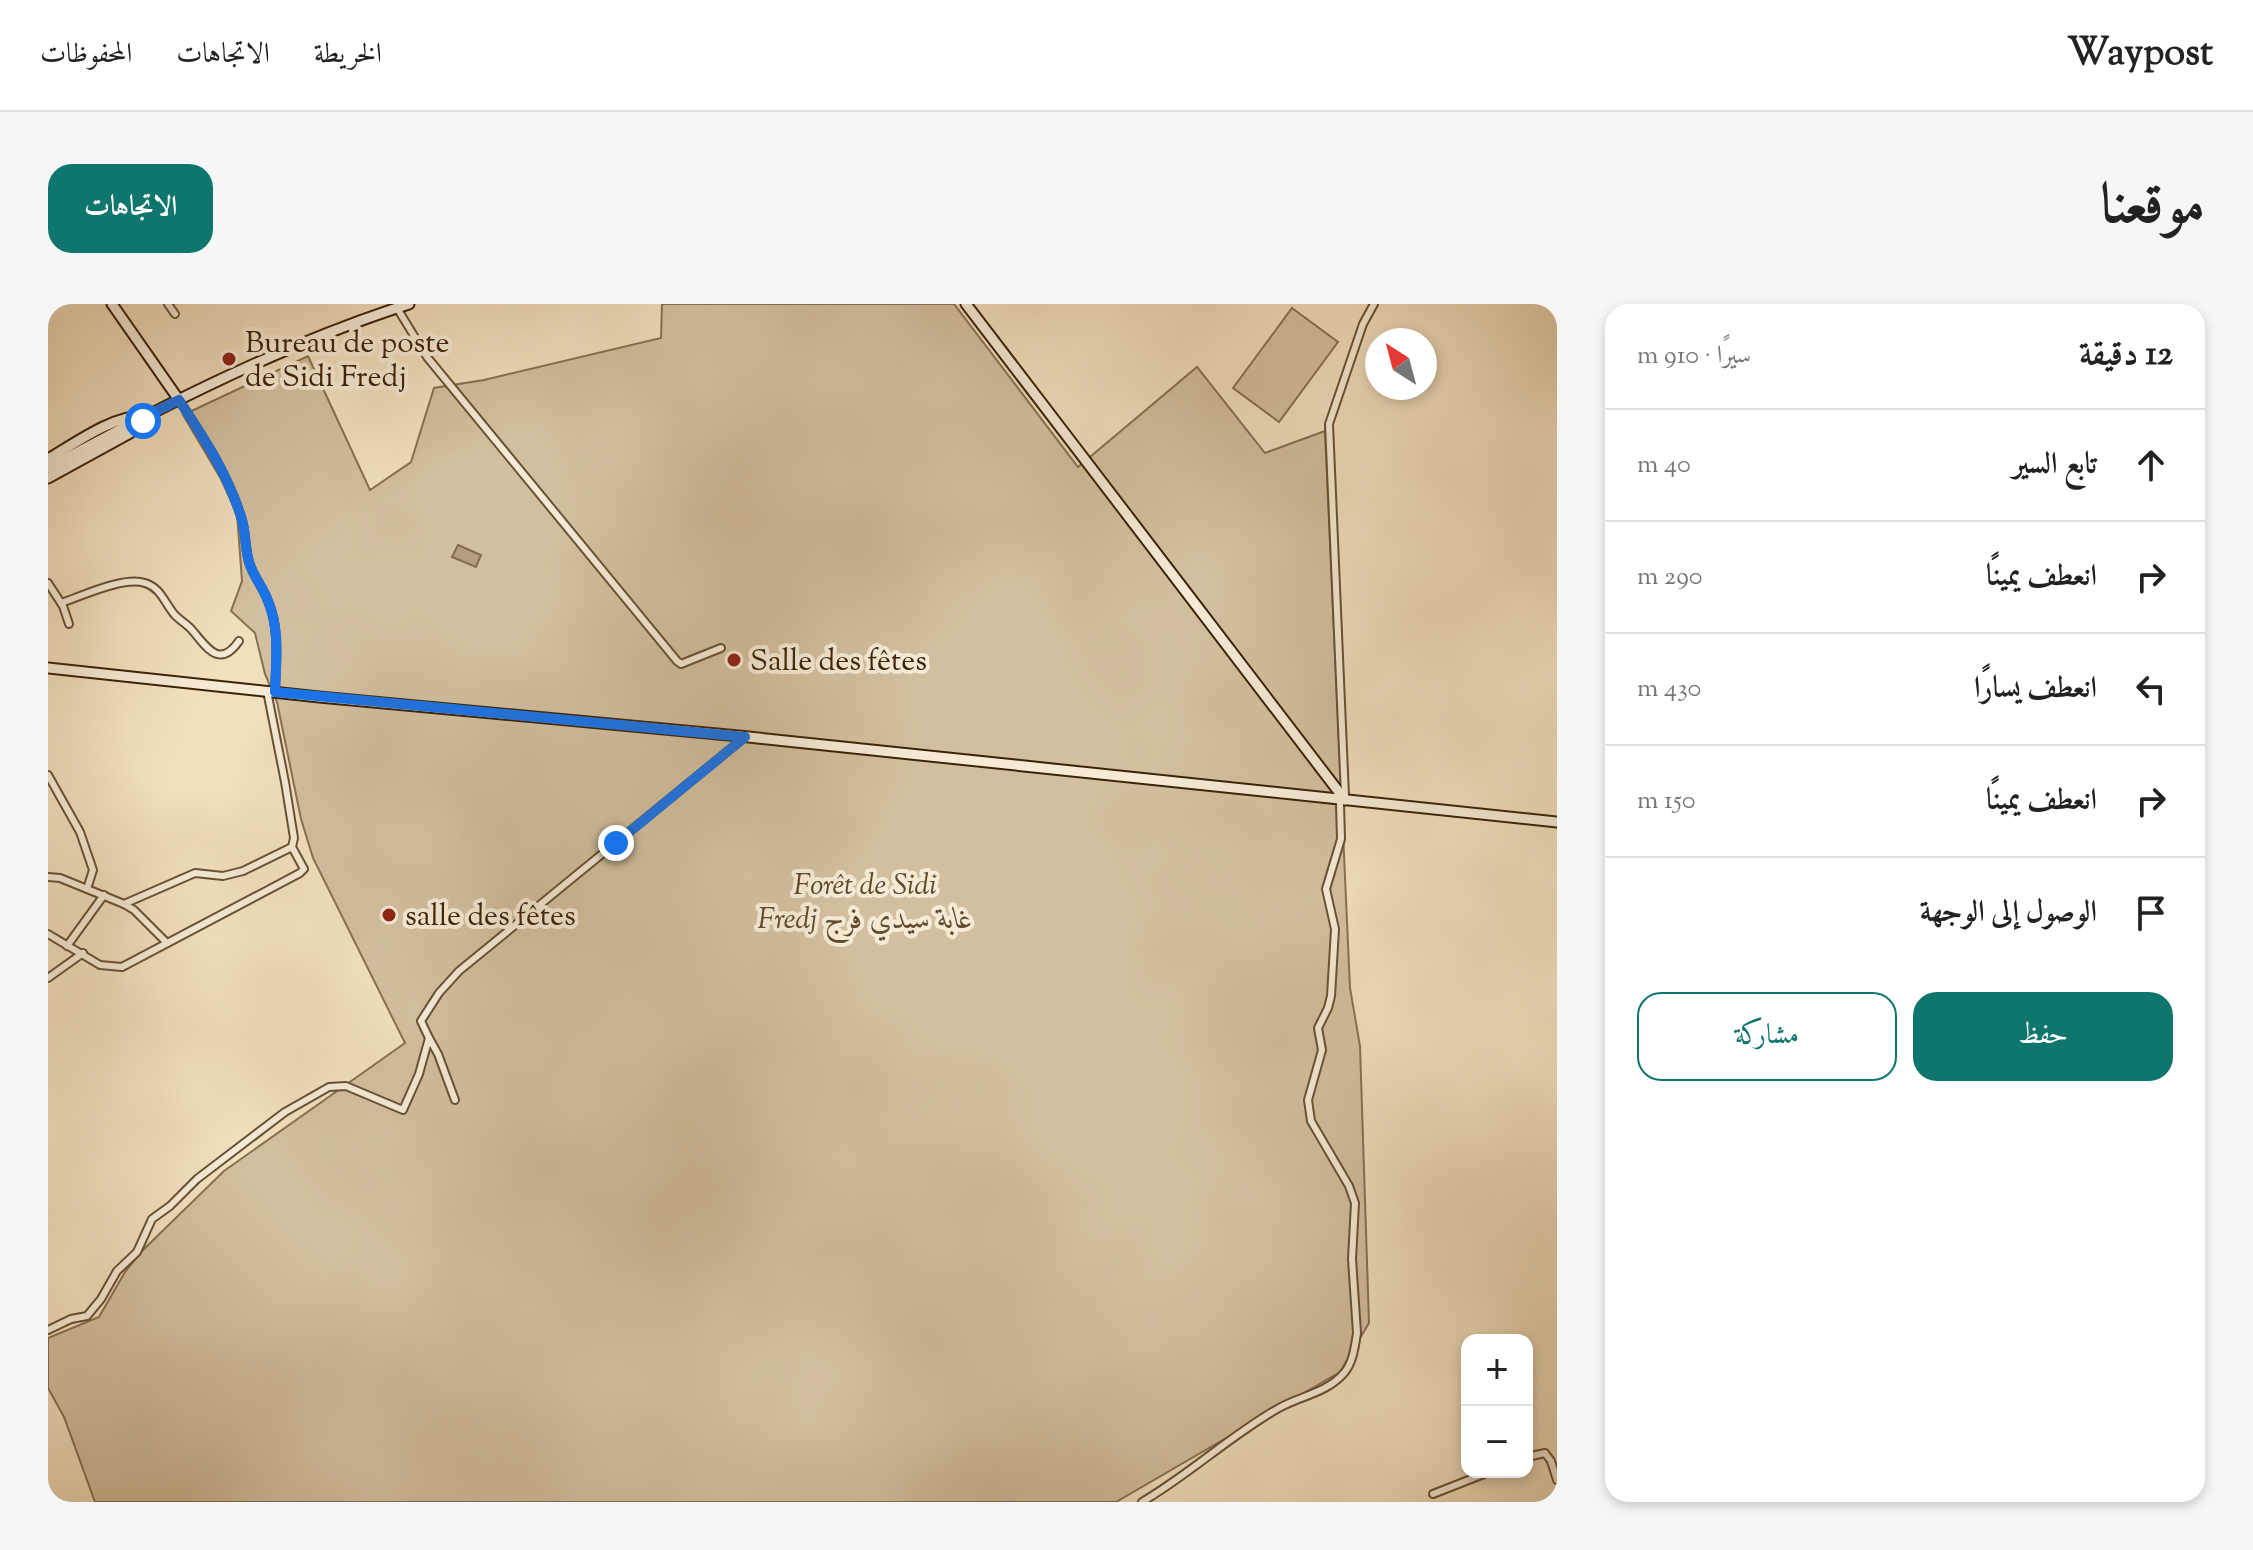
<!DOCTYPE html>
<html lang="ar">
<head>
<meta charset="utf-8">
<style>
  :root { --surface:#fff; --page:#f6f6f6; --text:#222; --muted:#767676; --line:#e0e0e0; --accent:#0f766e }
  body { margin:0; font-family:"Sorts Mill Goudy",Amiri,serif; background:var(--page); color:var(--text); direction:rtl }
  .controls { position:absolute; right:24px; bottom:24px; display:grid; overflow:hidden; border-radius:16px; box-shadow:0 4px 12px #0003 }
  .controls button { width:72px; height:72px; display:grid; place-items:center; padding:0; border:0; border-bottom:2px solid var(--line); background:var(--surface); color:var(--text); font:40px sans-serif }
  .compass { position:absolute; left:1317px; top:24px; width:72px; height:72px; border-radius:50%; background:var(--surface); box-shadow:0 4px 12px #0003; rotate:324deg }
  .stop { position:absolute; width:24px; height:24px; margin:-18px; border:6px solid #1a73e8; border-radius:50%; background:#fff }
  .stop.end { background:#1a73e8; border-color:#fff; box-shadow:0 2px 8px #0008 }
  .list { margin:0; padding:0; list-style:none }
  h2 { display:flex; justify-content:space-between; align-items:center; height:104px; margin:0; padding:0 32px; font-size:34px }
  h2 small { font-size:26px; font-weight:400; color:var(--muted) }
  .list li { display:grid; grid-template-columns:52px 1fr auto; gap:24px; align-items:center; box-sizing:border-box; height:112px; padding:0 32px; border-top:2px solid var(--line) }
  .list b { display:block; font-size:30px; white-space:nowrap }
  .list em { font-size:26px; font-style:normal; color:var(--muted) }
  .actions { display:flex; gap:16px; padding:24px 32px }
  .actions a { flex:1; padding:18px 0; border:2px solid var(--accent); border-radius:24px; text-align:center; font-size:28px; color:var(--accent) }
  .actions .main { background:var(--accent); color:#fff }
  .icon { flex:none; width:44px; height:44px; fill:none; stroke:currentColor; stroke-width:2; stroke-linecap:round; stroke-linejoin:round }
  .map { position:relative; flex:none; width:1509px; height:1198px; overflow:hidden; direction:ltr; border-radius:24px }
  header { display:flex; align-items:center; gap:48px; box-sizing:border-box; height:112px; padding:0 40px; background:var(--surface); border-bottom:2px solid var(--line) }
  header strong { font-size:38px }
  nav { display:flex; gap:44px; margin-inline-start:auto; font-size:28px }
  .intro { display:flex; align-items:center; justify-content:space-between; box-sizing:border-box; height:192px; padding:0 48px }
  h1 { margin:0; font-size:56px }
  .button { padding:20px 36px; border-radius:24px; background:var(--accent); color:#fff; font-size:28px; font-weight:700 }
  main { display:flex; gap:48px; padding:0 48px }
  aside { flex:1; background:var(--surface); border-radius:24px; box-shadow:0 4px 12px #0003 }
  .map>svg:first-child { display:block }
  .green { fill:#d2bf9f; stroke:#867152; stroke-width:2 }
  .water { fill:#b39f7f; stroke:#836d4f; stroke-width:2 }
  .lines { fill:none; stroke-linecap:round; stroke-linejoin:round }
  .street-casing { stroke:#685234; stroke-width:10 }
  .secondary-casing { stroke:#3b2306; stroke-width:13 }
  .street { stroke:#f6ead5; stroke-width:6 }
  .secondary { stroke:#f6ead5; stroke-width:9 }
  .route { stroke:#1a73e8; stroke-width:10 }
  .poi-dot { fill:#8f2418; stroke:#f6ead5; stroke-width:3 }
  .labels { text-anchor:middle; stroke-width:8; stroke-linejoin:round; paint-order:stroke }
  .poi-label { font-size:30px; fill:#3b2306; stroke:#f6ead5; text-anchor:start }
  .park-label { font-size:30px; font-style:italic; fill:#614a2c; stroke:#f6ead5 }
</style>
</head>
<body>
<header>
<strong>Waypost</strong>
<nav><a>الخريطة</a><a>الاتجاهات</a><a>المحفوظات</a></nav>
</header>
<div class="intro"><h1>موقعنا</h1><a class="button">الاتجاهات</a></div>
<main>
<aside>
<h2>12 دقيقة<small>سيرًا · 910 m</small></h2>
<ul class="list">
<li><svg class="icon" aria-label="ahead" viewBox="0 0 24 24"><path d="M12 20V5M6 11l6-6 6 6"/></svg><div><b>تابع السير</b></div><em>40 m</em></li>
<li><svg class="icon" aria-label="right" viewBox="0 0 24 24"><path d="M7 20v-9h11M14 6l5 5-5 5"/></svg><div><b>انعطف يمينًا</b></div><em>290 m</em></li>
<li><svg class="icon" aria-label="left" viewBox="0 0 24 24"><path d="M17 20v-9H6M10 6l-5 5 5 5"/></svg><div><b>انعطف يسارًا</b></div><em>430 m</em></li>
<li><svg class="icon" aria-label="right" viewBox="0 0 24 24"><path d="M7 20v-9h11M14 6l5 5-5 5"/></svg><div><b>انعطف يمينًا</b></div><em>150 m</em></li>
<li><svg class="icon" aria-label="arrive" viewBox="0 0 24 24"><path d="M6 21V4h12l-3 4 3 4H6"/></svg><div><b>الوصول إلى الوجهة</b></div></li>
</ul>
<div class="actions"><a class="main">حفظ</a><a>مشاركة</a></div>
</aside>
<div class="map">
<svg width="1509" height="1198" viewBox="0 0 1509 1198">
  <rect width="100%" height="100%" fill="#f1dfbe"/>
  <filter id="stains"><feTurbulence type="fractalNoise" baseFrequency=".0025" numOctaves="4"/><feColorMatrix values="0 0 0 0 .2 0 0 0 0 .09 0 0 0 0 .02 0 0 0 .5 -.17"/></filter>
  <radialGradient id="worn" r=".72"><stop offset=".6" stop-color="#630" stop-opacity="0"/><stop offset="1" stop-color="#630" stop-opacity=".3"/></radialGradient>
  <!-- green -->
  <g class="green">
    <polygon points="614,0 906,0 1030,163 1149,63 1217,149 1277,127 1302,684 1312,742 1321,1019 1292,1068 1068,1198 47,1198 16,1113 0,1084 0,1034 51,1013 77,968 93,948 176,867 357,739 265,554 253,515 229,398 217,370 207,329 183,307 194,277 189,210 173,175 135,111 260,52 322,186 363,158 386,84 436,76 613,34"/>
    <polygon points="1244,4 1290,38 1231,118 1185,84"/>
  </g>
  <!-- water -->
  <polygon class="water" points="410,241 433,251 428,263 404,253"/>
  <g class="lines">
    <defs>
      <g id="street">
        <polyline points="120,0 127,10"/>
        <polyline points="349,4 379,53 629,357 633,360 673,344"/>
        <path d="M 131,96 C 156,134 181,172 194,216 C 198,230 197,245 201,258 C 205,272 215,283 220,297 C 232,325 228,357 227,388"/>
        <polyline points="0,279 15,302 21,320"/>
        <path d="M 13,299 C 34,292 76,272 97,279 C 113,284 116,298 126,310 C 131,316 139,320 144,326 C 158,342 171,366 191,337"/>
        <polyline points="0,471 32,528 45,566 39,585"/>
        <polyline points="1297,492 1281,120 1315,20 1326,0"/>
        <polyline points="0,573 12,574 76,600 86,606 119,639"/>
        <polyline points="76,600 147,569 175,572 195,567 244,543"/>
        <polyline points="0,630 52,661 74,663 252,569 256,565 244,543 246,534 237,478 219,387"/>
        <polyline points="19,642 56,591"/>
        <polyline points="0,674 35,649"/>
        <polyline points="381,734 390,750 407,796"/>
        <polyline points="0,1026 23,1015 39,1012 53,995 69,967 89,948 104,915 122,902 149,875 237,808 281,783 298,782 355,806 371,770 381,734 373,717 391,689 411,667 697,433"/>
        <polyline points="1479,1153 1497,1149 1503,1157 1509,1176"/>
        <polyline points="1385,1190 1441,1168"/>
        <path d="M 1094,1198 C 1142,1170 1183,1131 1231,1104 C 1252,1092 1279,1089 1296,1069 C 1305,1059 1307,1042 1309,1029 L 1304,955 L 1307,899 L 1301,882 L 1263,817 L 1260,796 L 1274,746 L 1270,724 L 1280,704 L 1283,692 L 1287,625 L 1278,585 L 1293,535 L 1292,500"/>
      </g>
      <g id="secondary">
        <polyline points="64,0 131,96"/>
        <polyline points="918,0 1297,496"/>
        <path d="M 0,155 C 26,140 64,112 94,112"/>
        <path d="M 0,164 C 116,101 236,40 361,0"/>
        <polyline points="0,174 82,129 96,116"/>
        <polyline points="0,364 271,393 691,432 1509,518"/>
      </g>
    </defs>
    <!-- street casing -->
    <use href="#street" class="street-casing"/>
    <!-- secondary casing -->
    <use href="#secondary" class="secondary-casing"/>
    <!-- street -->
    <use href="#street" class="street"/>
    <!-- secondary -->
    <use href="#secondary" class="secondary"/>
  </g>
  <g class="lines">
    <!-- route -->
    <path class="route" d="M 95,117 L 98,112 L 131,96 C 156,134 181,172 194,216 C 198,230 197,245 201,258 C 205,272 215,283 220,297 C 232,325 228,358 227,388 L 697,433 L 568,539"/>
  </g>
  <!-- markers -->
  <g class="poi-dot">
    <circle cx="181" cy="55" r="8"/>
    <circle cx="686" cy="356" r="8"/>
    <circle cx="341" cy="611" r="8"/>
  </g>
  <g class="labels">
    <!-- poi labels -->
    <g class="poi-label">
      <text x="197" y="48">Bureau de poste<tspan x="197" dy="34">de Sidi Fredj</tspan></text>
      <text x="702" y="366">Salle des fêtes</text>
      <text x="357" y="621">salle des fêtes</text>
    </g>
    <!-- park labels -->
    <g class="park-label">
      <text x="817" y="590">Forêt de Sidi<tspan x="817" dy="34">Fredj غابة سيدي فرج</tspan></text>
    </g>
  </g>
  <rect width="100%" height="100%" filter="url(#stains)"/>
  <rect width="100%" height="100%" fill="url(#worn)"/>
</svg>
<div class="controls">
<button>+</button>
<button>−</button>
</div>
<svg class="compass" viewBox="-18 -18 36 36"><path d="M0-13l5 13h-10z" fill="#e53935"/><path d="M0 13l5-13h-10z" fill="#767676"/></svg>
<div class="stop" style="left:95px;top:117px"></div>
<div class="stop end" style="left:568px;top:539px"></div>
</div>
</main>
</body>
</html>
